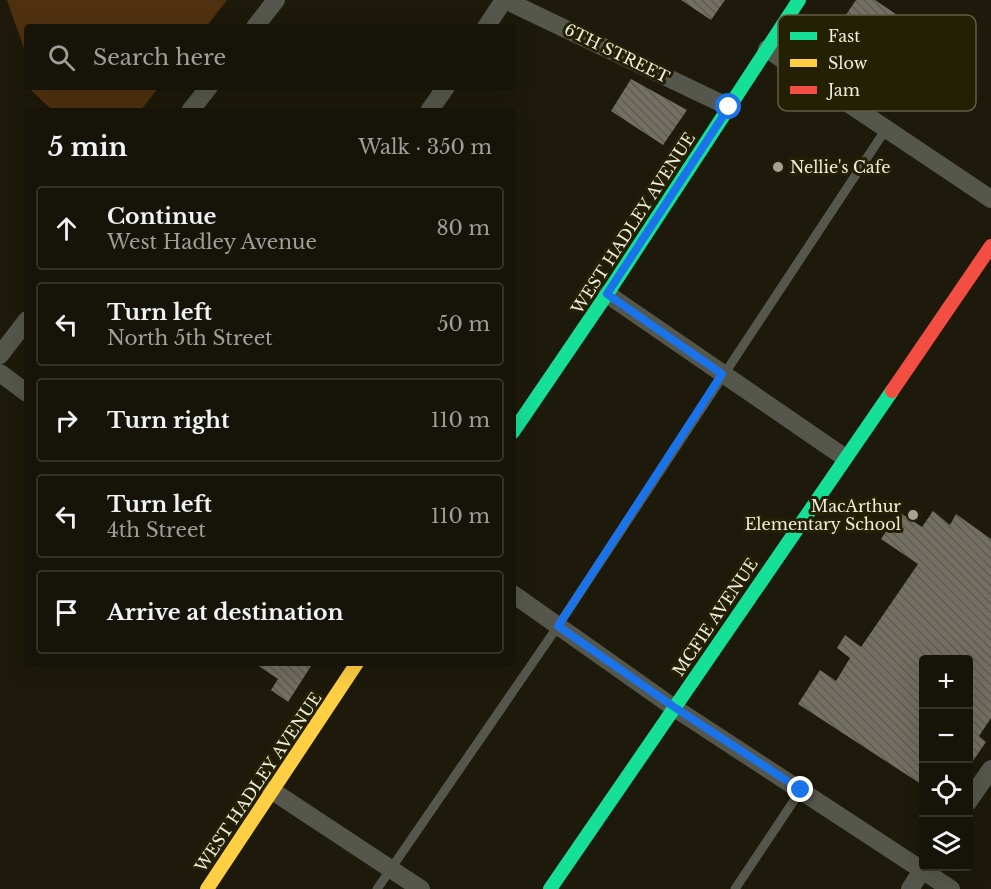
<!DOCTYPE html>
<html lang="en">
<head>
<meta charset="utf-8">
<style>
  :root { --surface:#161408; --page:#232116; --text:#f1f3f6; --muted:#9e9e9c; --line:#353329 }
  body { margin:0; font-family:"Libre Baskerville",serif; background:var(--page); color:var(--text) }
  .controls { position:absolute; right:18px; bottom:18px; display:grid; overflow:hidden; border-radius:6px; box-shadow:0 6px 24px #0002 }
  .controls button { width:54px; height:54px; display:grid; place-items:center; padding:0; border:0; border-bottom:2px solid var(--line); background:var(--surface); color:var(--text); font:30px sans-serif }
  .stop { position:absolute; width:18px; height:18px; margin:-14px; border:4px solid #1a73e8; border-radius:50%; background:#fff }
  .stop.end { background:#1a73e8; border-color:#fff; box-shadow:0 2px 6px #0008 }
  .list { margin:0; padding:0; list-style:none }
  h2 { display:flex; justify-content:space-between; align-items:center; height:78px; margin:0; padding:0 24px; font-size:26px }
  h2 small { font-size:20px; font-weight:400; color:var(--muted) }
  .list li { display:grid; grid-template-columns:39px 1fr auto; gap:18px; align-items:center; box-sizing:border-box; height:84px; margin:0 12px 12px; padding:0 12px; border:2px solid var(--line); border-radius:6px }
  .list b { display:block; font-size:22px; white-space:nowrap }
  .list p { margin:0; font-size:20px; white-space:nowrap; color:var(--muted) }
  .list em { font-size:20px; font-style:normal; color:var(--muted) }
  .icon { flex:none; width:33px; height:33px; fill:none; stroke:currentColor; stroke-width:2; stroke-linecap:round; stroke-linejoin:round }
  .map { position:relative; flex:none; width:991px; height:889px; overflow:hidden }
  .search { position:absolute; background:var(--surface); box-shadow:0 6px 24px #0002; left:24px; top:24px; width:492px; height:66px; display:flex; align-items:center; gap:15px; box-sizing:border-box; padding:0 21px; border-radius:6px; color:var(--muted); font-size:22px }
  .panel { position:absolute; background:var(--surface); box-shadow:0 6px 24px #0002; left:24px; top:108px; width:492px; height:558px; border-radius:6px }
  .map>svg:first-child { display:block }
  .green { fill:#4f310f }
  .building { fill:url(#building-back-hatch) }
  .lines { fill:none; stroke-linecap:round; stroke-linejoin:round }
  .lane { stroke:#55574c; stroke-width:9 }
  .street { stroke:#55574c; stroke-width:18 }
  .fast { stroke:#16e098; stroke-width:14 }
  .slow { stroke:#ffcf43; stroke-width:14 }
  .jam { stroke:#f24e42; stroke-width:14 }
  .route { stroke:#1a73e8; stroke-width:8 }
  .poi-dot { fill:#a6a394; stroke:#242004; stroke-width:2 }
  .labels { text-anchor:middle; stroke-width:6; stroke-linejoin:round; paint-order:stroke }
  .street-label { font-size:16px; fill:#efeddd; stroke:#242004 }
  .poi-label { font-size:16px; fill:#efeddd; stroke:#242004; text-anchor:start }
  .key { fill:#242004; stroke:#615e45; stroke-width:1.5 }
  .key-label { font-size:16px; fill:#efeddd }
</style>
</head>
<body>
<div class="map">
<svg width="991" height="889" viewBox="0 0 991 889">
  <defs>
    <pattern id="building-back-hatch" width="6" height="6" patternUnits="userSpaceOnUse" patternTransform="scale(1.5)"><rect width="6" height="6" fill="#736f62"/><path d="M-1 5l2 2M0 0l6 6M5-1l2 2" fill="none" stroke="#5e5b52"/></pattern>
  </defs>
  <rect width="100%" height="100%" fill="#1d1a0b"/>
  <!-- green -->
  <g class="green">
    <polygon points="7,0 227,0 206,27 27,27 27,57"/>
    <polygon points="32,87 159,87 140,111 53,111 30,89"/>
  </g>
  <!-- building -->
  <g class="building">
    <polygon points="681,0 725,0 711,20"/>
    <polygon points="856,0 875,0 930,37 907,70 859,39 855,45 835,31"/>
    <polygon points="631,79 687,110 663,145 611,111"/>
    <polygon points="933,511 950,525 956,514 991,539 991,718 979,736 986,742 968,768 968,660 924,660 924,786 798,704 820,670 836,681 850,658 837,648 845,635 861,647 918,564 881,539 899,512 922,527"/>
    <polygon points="254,663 313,663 288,702 271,690 278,679"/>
  </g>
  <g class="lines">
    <!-- lane -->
    <g class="lane">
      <polyline points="377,889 558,626 886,129"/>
      <polyline points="735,889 801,790"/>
    </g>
    <!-- street -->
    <g class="street">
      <polyline points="505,0 729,107"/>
      <polyline points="255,27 276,0"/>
      <polyline points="486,27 504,0"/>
      <polyline points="767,49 991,199"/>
      <polyline points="190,111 209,87"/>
      <polyline points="429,111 446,87"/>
      <polyline points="607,294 844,457"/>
      <polyline points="0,355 27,320"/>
      <polyline points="0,373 27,393"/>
      <polyline points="513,594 673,707 951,889"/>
      <polyline points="271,790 421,889"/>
      <polyline points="968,802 991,769"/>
      <polyline points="910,889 925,866"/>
    </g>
    <!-- fast -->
    <g class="fast">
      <polyline points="513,432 607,294 799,0"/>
      <polyline points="550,889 892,391"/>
    </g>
    <!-- slow -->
    <polyline class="slow" points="207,889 357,663"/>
    <!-- jam -->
    <polyline class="jam" points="892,391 991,246"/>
  </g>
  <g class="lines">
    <!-- route -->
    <polyline class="route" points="729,107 607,294 722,374 558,626 674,707 801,790"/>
  </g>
  <!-- markers -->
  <g class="poi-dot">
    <circle cx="778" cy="167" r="6"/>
    <circle cx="913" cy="515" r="6"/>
  </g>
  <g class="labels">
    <!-- street labels -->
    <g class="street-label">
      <text transform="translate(617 53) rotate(26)" y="6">6TH STREET</text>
      <text transform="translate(633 223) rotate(-57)" y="6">WEST HADLEY AVENUE</text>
      <text transform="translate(715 617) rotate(-56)" y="6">MCFIE AVENUE</text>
      <text transform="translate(258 782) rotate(-56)" y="6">WEST HADLEY AVENUE</text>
    </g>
    <!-- poi labels -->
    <g class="poi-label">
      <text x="790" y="173">Nellie's Cafe</text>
      <text x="901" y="512" text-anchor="end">MacArthur<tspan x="901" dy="18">Elementary School</tspan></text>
    </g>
  </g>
  <!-- legend -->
  <rect x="778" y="15" width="198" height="96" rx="9" class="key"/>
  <rect x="790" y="32" width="27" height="8" fill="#16e098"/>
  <rect x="790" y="59" width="27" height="8" fill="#ffcf43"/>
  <rect x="790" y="86" width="27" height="8" fill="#f24e42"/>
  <g class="key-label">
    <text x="828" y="42">Fast</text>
    <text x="828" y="69">Slow</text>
    <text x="828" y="96">Jam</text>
  </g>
</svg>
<div class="controls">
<button>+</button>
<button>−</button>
<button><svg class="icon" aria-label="locate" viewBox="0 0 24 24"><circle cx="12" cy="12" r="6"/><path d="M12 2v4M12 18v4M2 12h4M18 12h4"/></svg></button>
<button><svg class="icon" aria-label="layers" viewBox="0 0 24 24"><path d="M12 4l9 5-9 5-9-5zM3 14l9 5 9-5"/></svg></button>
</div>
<div class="stop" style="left:729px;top:107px"></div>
<div class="stop end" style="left:801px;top:790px"></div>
<div class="search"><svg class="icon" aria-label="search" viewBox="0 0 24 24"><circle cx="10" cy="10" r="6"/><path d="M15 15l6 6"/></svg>Search here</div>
<section class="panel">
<h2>5 min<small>Walk · 350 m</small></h2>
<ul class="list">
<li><svg class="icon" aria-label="ahead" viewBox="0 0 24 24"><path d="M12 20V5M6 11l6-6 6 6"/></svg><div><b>Continue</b><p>West Hadley Avenue</p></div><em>80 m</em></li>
<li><svg class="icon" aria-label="left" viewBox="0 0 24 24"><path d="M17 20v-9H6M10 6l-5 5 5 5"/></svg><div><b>Turn left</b><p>North 5th Street</p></div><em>50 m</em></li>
<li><svg class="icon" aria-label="right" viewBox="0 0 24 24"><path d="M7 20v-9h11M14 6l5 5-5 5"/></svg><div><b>Turn right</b></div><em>110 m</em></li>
<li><svg class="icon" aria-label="left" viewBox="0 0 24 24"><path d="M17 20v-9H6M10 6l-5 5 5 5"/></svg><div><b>Turn left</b><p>4th Street</p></div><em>110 m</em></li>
<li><svg class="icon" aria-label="arrive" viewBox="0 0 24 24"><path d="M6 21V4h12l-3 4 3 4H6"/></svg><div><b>Arrive at destination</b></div></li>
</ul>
</section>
</div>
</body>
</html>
